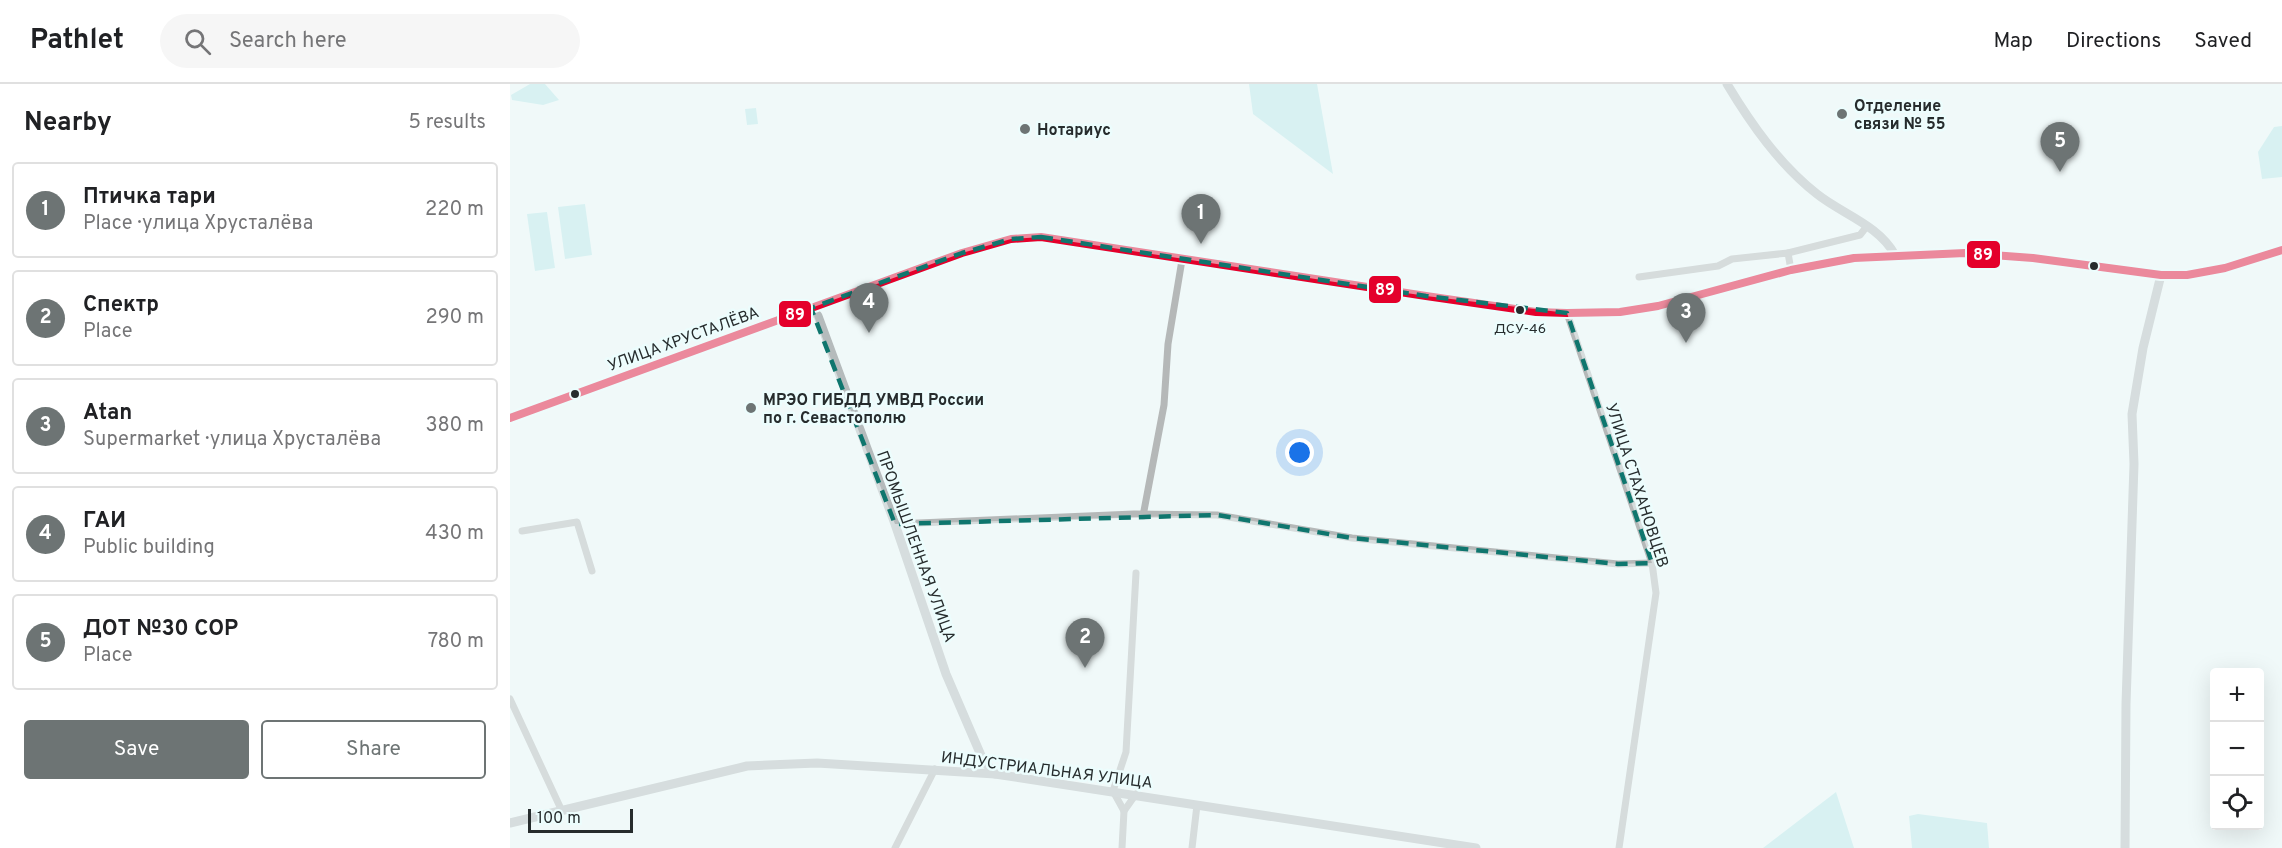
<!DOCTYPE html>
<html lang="en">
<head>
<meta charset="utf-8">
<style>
  :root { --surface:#fff; --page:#f6f6f6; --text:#202124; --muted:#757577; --line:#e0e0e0; --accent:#6d7474 }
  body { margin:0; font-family:Overpass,sans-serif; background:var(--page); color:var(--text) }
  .controls { position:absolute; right:18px; bottom:18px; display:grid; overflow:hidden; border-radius:6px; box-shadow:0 6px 24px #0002 }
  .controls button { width:54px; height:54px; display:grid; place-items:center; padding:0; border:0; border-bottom:2px solid var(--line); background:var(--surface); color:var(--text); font:30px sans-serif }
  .scale { position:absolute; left:18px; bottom:15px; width:105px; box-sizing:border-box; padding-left:6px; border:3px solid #262c2d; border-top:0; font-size:16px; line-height:21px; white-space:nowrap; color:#262c2d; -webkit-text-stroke:4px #ecfdfd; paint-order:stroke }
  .you { position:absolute; left:790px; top:369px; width:21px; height:21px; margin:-15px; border:4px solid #fff; border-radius:50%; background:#1a73e8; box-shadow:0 0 0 9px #1a73e833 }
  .badge { display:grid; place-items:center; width:39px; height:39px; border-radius:50%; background:var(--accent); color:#fff; font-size:20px; font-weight:700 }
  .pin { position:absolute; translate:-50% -50px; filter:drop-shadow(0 2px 3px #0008) }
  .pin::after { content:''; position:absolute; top:32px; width:21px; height:18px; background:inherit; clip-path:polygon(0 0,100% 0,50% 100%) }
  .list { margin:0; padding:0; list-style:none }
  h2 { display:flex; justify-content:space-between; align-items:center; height:78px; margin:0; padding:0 24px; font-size:26px }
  h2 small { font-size:20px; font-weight:400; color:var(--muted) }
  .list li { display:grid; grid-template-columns:39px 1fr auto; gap:18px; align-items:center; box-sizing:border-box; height:96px; margin:0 12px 12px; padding:0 12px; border:2px solid var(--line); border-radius:6px }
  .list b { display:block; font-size:22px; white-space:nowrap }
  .list p { margin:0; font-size:20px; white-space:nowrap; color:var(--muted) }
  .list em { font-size:20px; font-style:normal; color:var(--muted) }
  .actions { display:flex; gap:12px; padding:18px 24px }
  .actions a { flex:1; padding:14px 0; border:2px solid var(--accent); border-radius:6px; text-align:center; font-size:21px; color:var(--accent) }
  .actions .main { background:var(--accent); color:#fff }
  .icon { flex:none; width:33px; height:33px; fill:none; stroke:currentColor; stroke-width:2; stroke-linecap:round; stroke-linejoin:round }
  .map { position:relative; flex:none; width:1772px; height:764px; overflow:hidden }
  header { display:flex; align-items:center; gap:36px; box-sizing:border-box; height:84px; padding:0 30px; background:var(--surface); border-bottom:2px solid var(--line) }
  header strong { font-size:28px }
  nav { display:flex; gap:33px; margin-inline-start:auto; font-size:21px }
  .search { width:420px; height:54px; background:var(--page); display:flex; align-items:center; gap:15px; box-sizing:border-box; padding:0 21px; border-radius:33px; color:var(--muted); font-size:22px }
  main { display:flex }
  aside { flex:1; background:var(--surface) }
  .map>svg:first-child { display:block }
  .green { fill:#bae7e9 }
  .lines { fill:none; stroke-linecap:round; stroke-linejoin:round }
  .minor { stroke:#b5b8b8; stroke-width:7 }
  .major { stroke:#b5bbbc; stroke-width:9 }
  .bus-1-casing { stroke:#ecfdfd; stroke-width:12 }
  .bus-1 { stroke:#e4002b; stroke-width:8 }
  .marked { fill:none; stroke:#0f766e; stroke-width:4.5; stroke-dasharray:12 8; stroke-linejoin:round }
  .poi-dot { fill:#6d7474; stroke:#ecfdfd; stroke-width:2 }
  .bus-dot { fill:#262c2d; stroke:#ecfdfd; stroke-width:2 }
  .labels { text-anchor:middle; stroke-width:5; stroke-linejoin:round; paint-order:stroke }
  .bus-label { font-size:14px; fill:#262c2d; stroke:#ecfdfd }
  .poi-label { font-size:16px; font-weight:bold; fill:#262c2d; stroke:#ecfdfd; text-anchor:start }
  .street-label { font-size:16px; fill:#262c2d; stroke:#ecfdfd }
  .line-badge { stroke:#ecfdfd; stroke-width:2 }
  .badge-label { font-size:16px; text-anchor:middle; font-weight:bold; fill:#fff }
</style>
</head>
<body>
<header>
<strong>Pathlet</strong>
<div class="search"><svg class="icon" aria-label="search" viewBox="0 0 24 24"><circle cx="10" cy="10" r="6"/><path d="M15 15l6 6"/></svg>Search here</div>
<nav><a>Map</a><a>Directions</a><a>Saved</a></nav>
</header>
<main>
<aside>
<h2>Nearby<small>5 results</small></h2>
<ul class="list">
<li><span class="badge">1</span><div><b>Птичка тари</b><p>Place · улица Хрусталёва</p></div><em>220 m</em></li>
<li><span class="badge">2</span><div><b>Спектр</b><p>Place</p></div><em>290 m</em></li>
<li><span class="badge">3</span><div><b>Atan</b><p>Supermarket · улица Хрусталёва</p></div><em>380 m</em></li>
<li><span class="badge">4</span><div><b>ГАИ</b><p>Public building</p></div><em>430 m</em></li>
<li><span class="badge">5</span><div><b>ДОТ №30 СОР</b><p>Place</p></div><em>780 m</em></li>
</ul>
<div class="actions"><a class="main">Save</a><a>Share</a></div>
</aside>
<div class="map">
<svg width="1772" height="764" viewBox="0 0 1772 764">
  <rect width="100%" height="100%" fill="#f0f9f9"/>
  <!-- green -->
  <g class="green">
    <polygon points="20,0 35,0 49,16 33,21 2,16 1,11"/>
    <polygon points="739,0 807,0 823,90 743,30"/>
    <polygon points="246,24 248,40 237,41 235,25"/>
    <polygon points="1772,42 1772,93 1752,95 1748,68 1764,43"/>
    <polygon points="75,120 82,171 55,175 48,123"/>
    <polygon points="37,128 45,184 25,187 17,130"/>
    <polygon points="1326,708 1344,764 1253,764"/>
    <polygon points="1408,730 1477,739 1479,764 1402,764 1399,732"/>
  </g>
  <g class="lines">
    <!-- minor -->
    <g class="minor">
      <polyline points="1278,169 1350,151 1357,142"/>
      <polyline points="1129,193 1208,182 1222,175 1278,169 1281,186"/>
      <polyline points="1057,229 1142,479 1146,509 1109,764"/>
      <polyline points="633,432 654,321 658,260 672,176"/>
      <polyline points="385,440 624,430 707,431 842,454 1108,480 1142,479"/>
      <polyline points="12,447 67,438 82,487"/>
      <polyline points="0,615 51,725"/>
      <polyline points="614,727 626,710"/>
      <polyline points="385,764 425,685"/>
      <polyline points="612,764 614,727 603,707 616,668 626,489"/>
      <polyline points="682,764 687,721"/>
    </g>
    <!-- major -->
    <g class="major">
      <path d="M 1217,0 C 1241,40 1269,80 1307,110 C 1332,130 1369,141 1385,171"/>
      <polyline points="301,224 308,232 385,440 436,590 473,676 485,690"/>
      <polyline points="0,334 452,169 501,155 531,153 916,212 1026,228 1057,229 1110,228 1148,222 1281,186 1344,174 1455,169 1523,174 1651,191 1677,191 1715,184 1772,166"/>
      <polyline points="0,739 237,682 307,679 485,690 966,764"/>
      <polyline points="1615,764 1616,620 1624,380 1622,330 1633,264 1651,191"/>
    </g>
    <defs>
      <polyline id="bus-1" points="0,334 452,169 501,155 531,153 916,212 1026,228 1057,229 1110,228 1148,222 1281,186 1344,174 1455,169 1523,174 1651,191 1677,191 1715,184 1772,166"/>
    </defs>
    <!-- bus-1 casing -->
    <use href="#bus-1" class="bus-1-casing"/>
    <!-- bus-1 -->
    <use href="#bus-1" class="bus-1"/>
  </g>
  <!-- marked area -->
  <path d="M0 0H1772V764H0ZM 531,153 L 916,212 L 1057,229 L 1142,479 L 1108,480 L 842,454 L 707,431 L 385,440 L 301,224 L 452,169 L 501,155 Z" fill="#f0f9f9" fill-opacity=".55" fill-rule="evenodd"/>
  <path class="marked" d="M 531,153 L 916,212 L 1057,229 L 1142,479 L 1108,480 L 842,454 L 707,431 L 385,440 L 301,224 L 452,169 L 501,155 Z"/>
  <!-- markers -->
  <g class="poi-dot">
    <circle cx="1332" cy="30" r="6"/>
    <circle cx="515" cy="45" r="6"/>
    <circle cx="241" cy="324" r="6"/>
  </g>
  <g class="bus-dot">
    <circle cx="1584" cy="182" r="5"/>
    <circle cx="1010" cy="226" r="5"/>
    <circle cx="65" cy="310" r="5"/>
  </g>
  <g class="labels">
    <!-- bus labels -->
    <g class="bus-label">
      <text x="1010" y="249">ДСУ-46</text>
    </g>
    <!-- poi labels -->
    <g class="poi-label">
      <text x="1344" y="27">Отделение<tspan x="1344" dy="18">связи № 55</tspan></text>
      <text x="527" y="51">Нотариус</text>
      <text x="253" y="321">МРЭО ГИБДД УМВД России<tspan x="253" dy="18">по г. Севастополю</tspan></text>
    </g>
    <!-- street labels -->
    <g class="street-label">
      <text transform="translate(173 254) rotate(-20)" y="6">УЛИЦА ХРУСТАЛЁВА</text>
      <text transform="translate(1128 401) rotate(72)" y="6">УЛИЦА СТАХАНОВЦЕВ</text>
      <text transform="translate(407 462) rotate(70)" y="6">ПРОМЫШЛЕННАЯ УЛИЦА</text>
      <text transform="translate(537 685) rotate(7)" y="6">ИНДУСТРИАЛЬНАЯ УЛИЦА</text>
    </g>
  </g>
  <g class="line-badge">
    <rect x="1456" y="156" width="35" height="29" rx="6" fill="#e4002b"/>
    <rect x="858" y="191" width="34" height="29" rx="6" fill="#e4002b"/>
    <rect x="268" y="216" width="34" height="28" rx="6" fill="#e4002b"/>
  </g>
  <g class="badge-label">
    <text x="1473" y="176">89</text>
    <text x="875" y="211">89</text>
    <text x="285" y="236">89</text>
  </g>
</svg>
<div class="controls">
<button>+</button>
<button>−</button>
<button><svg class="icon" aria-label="locate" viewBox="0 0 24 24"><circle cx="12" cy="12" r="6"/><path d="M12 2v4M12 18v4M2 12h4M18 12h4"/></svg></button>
</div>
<div class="scale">100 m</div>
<div class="you"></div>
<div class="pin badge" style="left:691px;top:160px">1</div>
<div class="pin badge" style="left:575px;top:584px">2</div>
<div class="pin badge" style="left:1176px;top:259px">3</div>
<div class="pin badge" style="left:359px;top:249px">4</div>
<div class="pin badge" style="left:1550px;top:88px">5</div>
</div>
</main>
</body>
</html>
